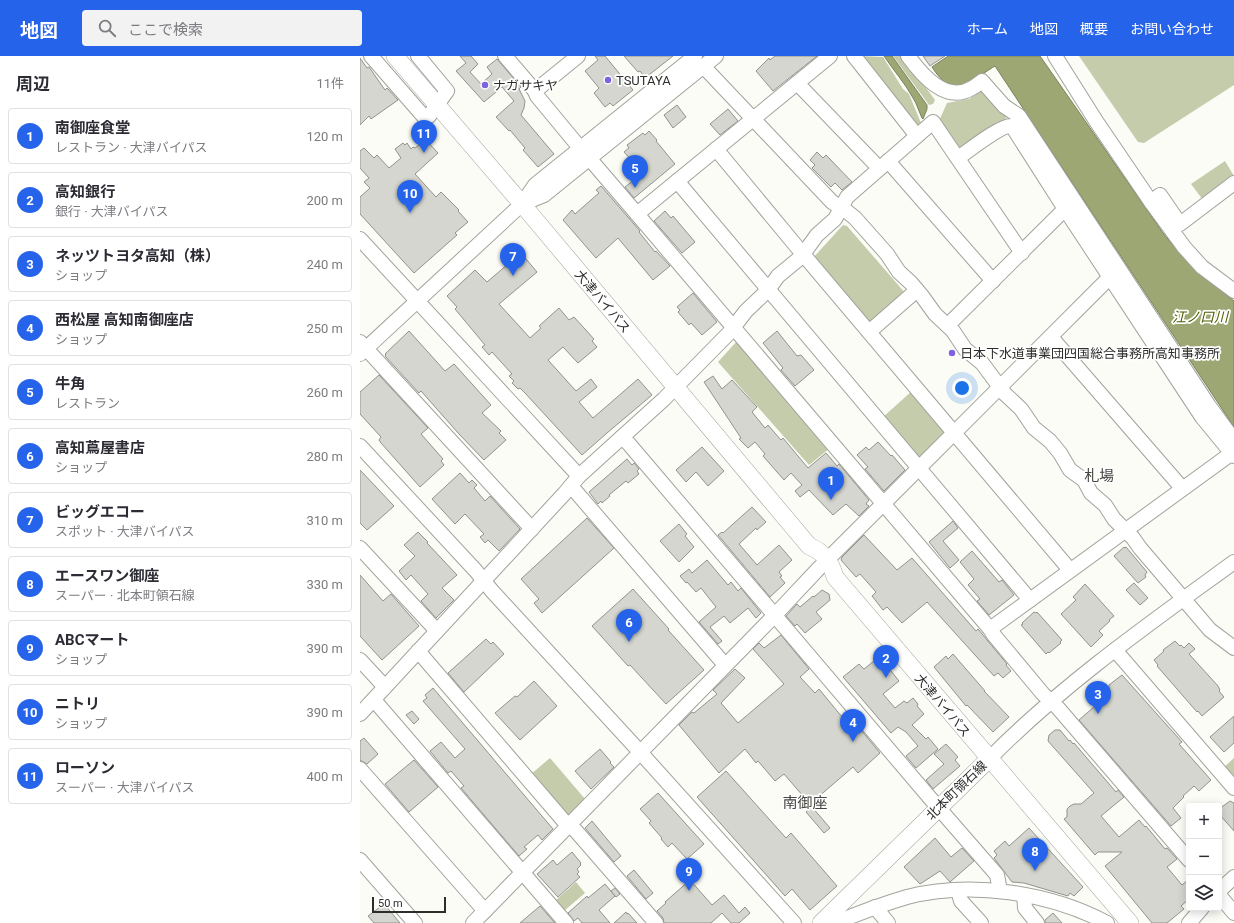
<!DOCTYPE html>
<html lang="ja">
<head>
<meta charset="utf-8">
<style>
  :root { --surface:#fff; --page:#f2f2f3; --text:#2b2b33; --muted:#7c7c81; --line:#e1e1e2; --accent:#2563eb }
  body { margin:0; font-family:Roboto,"Noto Sans JP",sans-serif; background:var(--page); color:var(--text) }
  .controls { position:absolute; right:12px; bottom:12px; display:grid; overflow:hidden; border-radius:4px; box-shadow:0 2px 10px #0003 }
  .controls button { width:36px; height:36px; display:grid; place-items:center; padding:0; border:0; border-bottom:1px solid var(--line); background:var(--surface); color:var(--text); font:20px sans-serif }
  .scale { position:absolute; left:12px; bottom:10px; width:74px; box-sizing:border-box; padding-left:4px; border:2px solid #2d2d2b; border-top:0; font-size:11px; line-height:14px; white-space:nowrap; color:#2d2d2b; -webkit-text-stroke:3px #fff; paint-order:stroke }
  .you { position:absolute; left:602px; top:332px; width:14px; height:14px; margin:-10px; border:3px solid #fff; border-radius:50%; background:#1a73e8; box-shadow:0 0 0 6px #1a73e833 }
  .badge { display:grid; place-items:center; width:26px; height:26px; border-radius:50%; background:var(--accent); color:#fff; font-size:13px; font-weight:700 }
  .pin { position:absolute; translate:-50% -33px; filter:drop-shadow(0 1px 2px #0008) }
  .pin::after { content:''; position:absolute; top:21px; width:14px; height:12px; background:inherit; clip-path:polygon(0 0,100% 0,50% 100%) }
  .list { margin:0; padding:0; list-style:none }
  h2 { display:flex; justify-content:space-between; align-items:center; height:52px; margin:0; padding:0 16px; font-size:17px }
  h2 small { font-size:13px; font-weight:400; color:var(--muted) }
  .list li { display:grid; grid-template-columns:26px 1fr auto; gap:12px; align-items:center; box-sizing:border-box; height:56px; margin:0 8px 8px; padding:0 8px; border:1px solid var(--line); border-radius:4px }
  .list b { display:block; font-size:15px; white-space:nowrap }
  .list p { margin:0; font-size:13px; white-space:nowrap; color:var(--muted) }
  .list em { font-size:13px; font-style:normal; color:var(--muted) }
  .icon { flex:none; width:22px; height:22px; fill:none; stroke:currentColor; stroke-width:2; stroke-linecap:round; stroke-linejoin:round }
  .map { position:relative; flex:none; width:874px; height:867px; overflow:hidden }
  header { display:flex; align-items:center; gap:24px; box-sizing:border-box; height:56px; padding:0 20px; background:var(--accent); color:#fff }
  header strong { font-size:19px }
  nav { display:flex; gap:22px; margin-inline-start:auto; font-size:14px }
  .search { width:280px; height:36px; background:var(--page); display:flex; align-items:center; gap:10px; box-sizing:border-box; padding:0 14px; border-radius:4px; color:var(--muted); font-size:15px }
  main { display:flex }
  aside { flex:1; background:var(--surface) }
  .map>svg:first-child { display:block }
  .green { fill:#c4ccab }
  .water { fill:#9ca773; stroke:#7b825d }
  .building { fill:#d4d6cf; stroke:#91938c }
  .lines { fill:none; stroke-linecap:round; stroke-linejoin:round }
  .minor-casing { stroke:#a1a39c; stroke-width:16 }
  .major-casing { stroke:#a1a39c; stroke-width:18 }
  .minor { stroke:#fff; stroke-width:14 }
  .major { stroke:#fff; stroke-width:17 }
  .poi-dot { fill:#7f62dd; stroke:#fff; stroke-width:1.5 }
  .labels { text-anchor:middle; stroke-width:3.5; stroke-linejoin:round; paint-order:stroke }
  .poi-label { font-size:13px; fill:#2d2d2b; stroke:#fff; text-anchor:start }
  .street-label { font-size:13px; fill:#2d2d2b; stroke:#fff }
  .water-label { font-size:14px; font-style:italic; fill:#4f5c01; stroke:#fff }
  .quarter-label { font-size:15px; fill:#454641; stroke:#fff }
</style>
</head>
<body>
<header>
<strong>地図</strong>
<div class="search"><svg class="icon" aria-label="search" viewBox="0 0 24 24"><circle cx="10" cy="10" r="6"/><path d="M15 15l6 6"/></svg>ここで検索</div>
<nav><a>ホーム</a><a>地図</a><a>概要</a><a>お問い合わせ</a></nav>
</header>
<main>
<aside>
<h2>周辺<small>11件</small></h2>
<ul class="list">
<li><span class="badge">1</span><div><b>南御座食堂</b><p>レストラン · 大津バイパス</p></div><em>120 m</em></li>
<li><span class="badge">2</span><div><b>高知銀行</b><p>銀行 · 大津バイパス</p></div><em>200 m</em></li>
<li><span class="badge">3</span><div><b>ネッツトヨタ高知（株）</b><p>ショップ</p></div><em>240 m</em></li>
<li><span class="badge">4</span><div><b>西松屋 高知南御座店</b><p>ショップ</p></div><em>250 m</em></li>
<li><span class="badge">5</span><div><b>牛角</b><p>レストラン</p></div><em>260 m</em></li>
<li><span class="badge">6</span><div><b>高知蔦屋書店</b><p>ショップ</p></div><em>280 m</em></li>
<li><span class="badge">7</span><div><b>ビッグエコー</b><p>スポット · 大津バイパス</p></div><em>310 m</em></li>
<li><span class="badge">8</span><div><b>エースワン御座</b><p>スーパー · 北本町領石線</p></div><em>330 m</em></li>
<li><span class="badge">9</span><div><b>ABCマート</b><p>ショップ</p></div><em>390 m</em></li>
<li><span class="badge">10</span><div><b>ニトリ</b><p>ショップ</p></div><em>390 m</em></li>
<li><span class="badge">11</span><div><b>ローソン</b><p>スーパー · 大津バイパス</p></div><em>400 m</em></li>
</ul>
</aside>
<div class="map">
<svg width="874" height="867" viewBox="0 0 874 867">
  <rect width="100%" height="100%" fill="#fafcf5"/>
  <!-- green -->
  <g class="green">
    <polygon points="501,0 523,1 543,33 549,38 561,67 558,69 554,69"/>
    <polygon points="533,0 543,0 575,44 573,48 569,49"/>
    <polygon points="719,0 874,0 874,29 784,87 778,86"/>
    <polygon points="622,35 647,59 644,66 600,94 579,65 587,47 609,43"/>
    <polygon points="865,105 874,120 843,144 831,128"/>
    <polygon points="483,169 487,170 546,238 512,267 508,267 453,202"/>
    <polygon points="378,284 470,392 449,409 358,306"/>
    <polygon points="553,334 585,373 585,377 560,402 556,401 522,362"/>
    <polygon points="190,702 225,743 206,762 170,719"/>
    <polygon points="874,702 874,724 863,712"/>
    <polygon points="216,826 225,837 204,855 195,845"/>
  </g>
  <!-- water -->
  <g class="water">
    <path d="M 524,0 L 532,0 L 567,49 L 567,53 L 563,63 L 562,62 C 559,56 557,48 553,42 C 545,27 533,14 524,0 Z"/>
    <path d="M 588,0 L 680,0 L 803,177 C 825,205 846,223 874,245 L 874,371 L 635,10 C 610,25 594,46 572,11 Z"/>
  </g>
  <!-- building -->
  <g class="building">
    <polygon points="100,0 111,0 118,8 110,16 121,28 132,18 127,11 137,3 161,31 159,33 165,45 164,52 161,59 194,98 178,111 163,94 165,92 150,74 149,75 136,61 154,45 142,31 124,46 96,15 106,7"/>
    <polygon points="235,0 245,0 273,34 253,50 250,47 245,51 234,37 239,32 225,15 238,4"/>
    <polygon points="264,0 313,0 285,22 280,15 278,16"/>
    <polygon points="415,0 457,0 413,35 396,15 409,2 410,4"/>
    <polygon points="563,0 585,0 570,10"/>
    <polygon points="0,2 7,12 9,11 25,34 27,32 38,44 11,63 9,60 0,69"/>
    <polygon points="317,49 326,61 313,72 304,59"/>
    <polygon points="368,53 378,65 360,79 350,68"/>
    <polygon points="289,75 297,84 296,85 315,108 274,142 265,131 283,117 264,96 269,92 267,89 283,77 285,79"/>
    <polygon points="66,84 78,97 55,118 76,141 81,136 99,154 98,155 108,166 95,177 97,179 54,217 0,158 0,141 10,132 4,126 9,122 0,112 0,95 4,92 14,102 17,99 29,112 41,102 35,93 43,87 45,89 47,87 51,93 53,91 55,92"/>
    <polygon points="457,96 463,102 466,99 468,101 492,126 482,134 475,127 471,131 452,112 455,109 450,104"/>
    <polygon points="241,130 280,175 279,176 295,196 296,195 310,210 293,224 258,182 236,202 203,164 212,154 215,158 239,137 236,134"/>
    <polygon points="305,155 311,162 313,160 335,186 322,197 294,165"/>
    <polygon points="161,197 177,216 139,248 170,282 181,272 179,270 199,252 209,264 214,261 234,283 232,285 237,291 218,307 203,291 188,304 216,335 231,323 237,331 219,346 233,362 278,323 292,339 247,377 222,399 165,337 160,332 158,333 152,327 154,325 149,320 152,318 132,296 129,299 122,291 125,289 95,253 97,251 87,240 115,214 127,226"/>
    <polygon points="333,237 357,266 342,279 331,267 329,269 318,256 320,254 317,251"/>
    <polygon points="49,275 85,315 94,308 131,349 122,357 141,375 139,377 146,384 124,404 99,378 61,335 59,337 25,300 26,299 25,298"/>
    <polygon points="417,275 437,300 441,299 454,314 435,330 421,314 423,312 403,287"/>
    <polygon points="19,319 68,372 61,378 83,403 81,405 84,409 60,431 21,387 19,384 21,381 0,358 0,336"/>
    <polygon points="353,320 362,333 372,324 397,351 392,356 405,372 408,369 421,384 423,382 448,412 466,397 477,410 479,408 509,444 506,448 509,450 499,460 486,448 473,459 449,434 440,441 435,435 442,429 431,417 424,424 403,400 405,398 395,386 388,392 379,383 381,382 344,326"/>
    <polygon points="518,386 531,400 532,399 545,414 524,435 505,413 508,411 497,399 506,391 509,394"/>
    <polygon points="342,391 364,415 348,430 336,416 326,426 316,414"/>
    <polygon points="267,403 272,409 274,407 279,413 277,415 279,418 268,427 266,425 249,439 250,440 242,447 241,445 238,448 229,436"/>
    <polygon points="0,414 34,450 7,474 0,467"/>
    <polygon points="100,417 109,427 112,424 117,429 114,432 125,445 130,440 160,473 139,495 128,484 125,487 120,481 124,478 105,458 95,468 72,443"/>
    <polygon points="392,451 406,466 397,474 396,472 379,488 397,509 419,489 432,504 419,516 422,520 420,521 425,527 410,541 358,479 362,476 363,477"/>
    <polygon points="227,462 254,492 182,557 174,547 179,543 161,523"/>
    <polygon points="593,465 598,472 583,485 599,504 590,512 569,486"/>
    <polygon points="319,468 327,478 325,480 334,491 319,506 300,485"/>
    <polygon points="58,476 68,486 67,487 97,519 82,532 94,544 76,562 61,545 68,538 51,519 46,524 39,515 55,500 44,489"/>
    <polygon points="504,479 537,514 552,502 616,575 618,573 647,608 646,609 651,615 643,622 638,617 634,620 567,546 542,567 527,551 523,554 512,540 516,536 500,518 496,521 481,504 482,501"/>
    <polygon points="764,491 765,492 766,491 787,516 785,519 786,521 778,527 754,500"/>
    <polygon points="612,495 639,526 642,524 654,539 629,559 617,545 620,543 608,529 614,523 600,506"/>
    <polygon points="347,504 368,529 371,526 378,535 381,532 401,557 396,562 388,552 370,567 364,560 350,571 362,585 358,588 339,566 356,551 341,532 336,536 327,526 326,527 320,520 329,513 332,517"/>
    <polygon points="0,519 23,545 31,538 59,570 22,604 0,580"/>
    <polygon points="774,527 788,542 780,549 766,534"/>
    <polygon points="725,528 754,560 749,564 750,565 739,575 743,579 731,591 701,558 716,544 713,541"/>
    <polygon points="273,533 309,573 308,574 344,614 306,648 270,609 268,610 232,570"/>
    <polygon points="462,534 469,538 470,544 456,556 462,563 445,577 437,568 435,570 426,560 437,548 440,551 453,540 454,541"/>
    <polygon points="674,556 676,557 677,556 702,584 700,586 701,587 689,597 688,596 686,598 661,569 663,568 662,567"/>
    <polygon points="421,579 449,613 440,621 455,637 459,633 482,661 487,657 520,697 498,717 493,711 450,748 424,718 415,725 398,705 396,707 385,693 359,717 319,669 332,656 334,657 357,638 353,634 375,613 385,622 361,647 378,667 424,628 393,593 399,587 404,592"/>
    <polygon points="126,583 131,588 133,586 144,598 104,636 88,617"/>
    <polygon points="815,585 820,590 821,589 824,592 829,587 835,593 829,598 858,630 860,634 859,635 864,641 842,660 838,655 837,656 797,610 798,609 794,604 804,595 803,594"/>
    <polygon points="593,598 625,635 624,635 649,661 633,676 607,649 606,650 574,611 586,600 588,603"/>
    <polygon points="514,605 518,609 523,605 539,625 523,638 535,652 544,645 547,647 553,642 558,648 557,650 564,658 552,669 566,683 568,681 578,693 556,712 546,700 558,690 546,676 538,671 531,677 483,621 499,608 504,613"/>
    <polygon points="762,619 822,686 819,688 851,724 839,735 834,730 823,740 824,741 813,752 821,762 811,770 719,664 751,636 749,634 749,629"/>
    <polygon points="174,625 197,650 160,684 135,657 155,640 157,641"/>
    <polygon points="73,632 193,773 182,784 178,779 164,791 167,793 159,800 101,732 104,730 91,715 88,717 70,695 81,686 95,702 105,693 63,645 67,642 65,639"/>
    <polygon points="52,655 59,663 54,668 46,659"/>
    <polygon points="874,660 874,687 864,696 850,681"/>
    <polygon points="695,674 700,674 709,685 710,684 713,688 714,687 756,736 758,734 764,741 741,760 759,781 779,764 785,771 786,770 805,793 807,792 817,803 807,811 822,829 829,823 829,843 821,850 824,853 807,867 792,867 745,810 762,796 738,796 735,799 704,763 707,761 707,753 710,750 714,748 721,748 734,737 688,685 689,679"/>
    <polygon points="4,682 18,698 7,708 0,704 0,685"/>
    <polygon points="586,688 598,701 595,704 600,710 573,733 566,724 584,708 574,698"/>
    <polygon points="240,693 251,706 250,707 254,711 231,733 215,715"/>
    <polygon points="54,704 78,731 49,756 25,728"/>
    <polygon points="366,715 426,782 431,777 477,830 450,854 432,833 425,840 337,741"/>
    <polygon points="298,737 344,788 327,803 312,787 308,791 301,783 302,782 289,767 291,765 280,753"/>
    <polygon points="870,745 874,747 874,775 859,758 859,753"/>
    <polygon points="452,751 470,772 464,777 446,756"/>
    <polygon points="232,765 261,800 254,806 225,772"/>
    <polygon points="669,772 723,831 714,840 710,837 708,840 664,827 652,826 634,802 637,799 634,795 645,785 649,790"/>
    <polygon points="575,782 591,801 602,792 614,805 590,826 580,815 560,828 544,811"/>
    <polygon points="212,796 221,807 220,808 221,809 217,813 219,816 217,818 220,821 198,841 177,818 193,804 197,809"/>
    <polygon points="274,814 293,837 286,843 267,820"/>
    <polygon points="330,824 352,849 364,839 379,857 385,851 390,857 379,867 371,867 362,857 351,867 304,867 303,862 297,855 306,847 305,846"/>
    <polygon points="245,828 255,840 239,854 250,867 222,867 218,862 214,865 208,857 227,840 228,842"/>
    <polygon points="255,832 260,838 256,841 251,835"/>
    <polygon points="24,848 40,867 14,867 8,860"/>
    <polygon points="180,850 195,867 160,867"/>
    <polygon points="266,856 267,858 268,857 277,867 254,867"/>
    <polygon points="693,857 702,867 685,867 685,864"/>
  </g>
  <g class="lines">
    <defs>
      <g id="minor">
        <polyline points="11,0 65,62 69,60 87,35 58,0"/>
        <polyline points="145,0 175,35 218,0"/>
        <polyline points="470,0 277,158 630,573 633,578 683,638 698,652 829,804"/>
        <polyline points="494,0 557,80"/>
        <path d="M 548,0 C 562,19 586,48 612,32 C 616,30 619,27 622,25 L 644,50 L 659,60 L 849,350 L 874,384"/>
        <polyline points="695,0 736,65 791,146 824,191 842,211 874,235"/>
        <polyline points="343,10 472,146 485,154 495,162 527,198 539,216 551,227 562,240 575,258 593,275 605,293 622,307 645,338 661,353 674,372 690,385 700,397 710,414 724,424 731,437 745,449 754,463 773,482 780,492 850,574 874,592"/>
        <polyline points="437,27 519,112"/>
        <polyline points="175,35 177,40 220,92"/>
        <polyline points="356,93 437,191 710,514"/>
        <polyline points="229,102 277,158"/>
        <path d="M 598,102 C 607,96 642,68 652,70 L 705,153 L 842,361 L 874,400"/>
        <polyline points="528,105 633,225"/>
        <polyline points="317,125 670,544"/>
        <polyline points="791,146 800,139 820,168 874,127"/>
        <polyline points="162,148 184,139 356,0"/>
        <polyline points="0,183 219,420"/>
        <polyline points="588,269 705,153"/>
        <polyline points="509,276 557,234"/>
        <polyline points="691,281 822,432"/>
        <polyline points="0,286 172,473"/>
        <polyline points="0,298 162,148 175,129 335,0"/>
        <polyline points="262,381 269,388 570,742 637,819 640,835"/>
        <polyline points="0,390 116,515 132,535 280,696 434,867"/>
        <polyline points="211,430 365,609"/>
        <polyline points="0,492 77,575"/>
        <polyline points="467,504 750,221"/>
        <polyline points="630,573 872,397"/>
        <polyline points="755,594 874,732"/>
        <polyline points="58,595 203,764 216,775 296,867"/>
        <polyline points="0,604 25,631"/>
        <polyline points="14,644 206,867"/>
        <polyline points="0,658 204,438 219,420 304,343 369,277 386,255 408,234 418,220 441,201 457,179 475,163 487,141 573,66 662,197"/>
        <path d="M 629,703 C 703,628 789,568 874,506"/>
        <polyline points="0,713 125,855"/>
        <polyline points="0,804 55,867"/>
        <polyline points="598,834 601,845 621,867"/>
        <polyline points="859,835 874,821"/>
        <polyline points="664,839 665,852 677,867"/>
        <polyline points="859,839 874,857"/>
        <polyline points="515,851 528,867"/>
        <polyline points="113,867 414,560 460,511"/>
        <path d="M 475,867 C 499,857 523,848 547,841 C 611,825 689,836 747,867"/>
        <polyline points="829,867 842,852"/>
      </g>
      <g id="major">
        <path d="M 35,0 L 162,148 L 449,490 C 464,496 471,506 475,521 L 770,867"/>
        <polyline points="461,867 629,703"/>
      </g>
    </defs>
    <!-- minor casing -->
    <use href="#minor" class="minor-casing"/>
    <!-- major casing -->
    <use href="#major" class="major-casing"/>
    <!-- minor -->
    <use href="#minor" class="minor"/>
    <!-- major -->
    <use href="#major" class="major"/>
  </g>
  <!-- markers -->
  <g class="poi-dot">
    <circle cx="248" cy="24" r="4"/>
    <circle cx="125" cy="29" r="4"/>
    <circle cx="592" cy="297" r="4"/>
  </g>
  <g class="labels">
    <!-- poi labels -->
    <g class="poi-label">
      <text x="256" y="29">TSUTAYA</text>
      <text x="133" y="34">ナガサキヤ</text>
      <text x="600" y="302">日本下水道事業団四国総合事務所高知事務所</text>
    </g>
    <!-- street labels -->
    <g class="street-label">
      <text transform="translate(243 245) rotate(50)" y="5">大津バイパス</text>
      <text transform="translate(583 649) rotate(50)" y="5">大津バイパス</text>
      <text transform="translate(596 734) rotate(-44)" y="5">北本町領石線</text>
    </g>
    <!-- water labels -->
    <g class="water-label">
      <text x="840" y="266">江ノ口川</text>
    </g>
    <!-- quarter labels -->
    <g class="quarter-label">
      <text x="739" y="425">札場</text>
      <text x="445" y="752">南御座</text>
    </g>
  </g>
</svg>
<div class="controls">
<button>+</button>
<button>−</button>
<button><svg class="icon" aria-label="layers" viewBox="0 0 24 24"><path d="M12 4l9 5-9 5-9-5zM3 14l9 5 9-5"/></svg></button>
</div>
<div class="scale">50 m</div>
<div class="you"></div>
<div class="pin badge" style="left:471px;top:444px">1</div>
<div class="pin badge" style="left:526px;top:622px">2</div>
<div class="pin badge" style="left:738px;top:658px">3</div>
<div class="pin badge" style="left:493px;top:686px">4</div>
<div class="pin badge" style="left:275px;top:132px">5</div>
<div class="pin badge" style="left:269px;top:586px">6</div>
<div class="pin badge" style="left:153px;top:220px">7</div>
<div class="pin badge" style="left:675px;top:815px">8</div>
<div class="pin badge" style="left:329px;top:835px">9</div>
<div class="pin badge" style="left:50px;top:157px">10</div>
<div class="pin badge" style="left:64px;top:97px">11</div>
</div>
</main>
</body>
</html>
